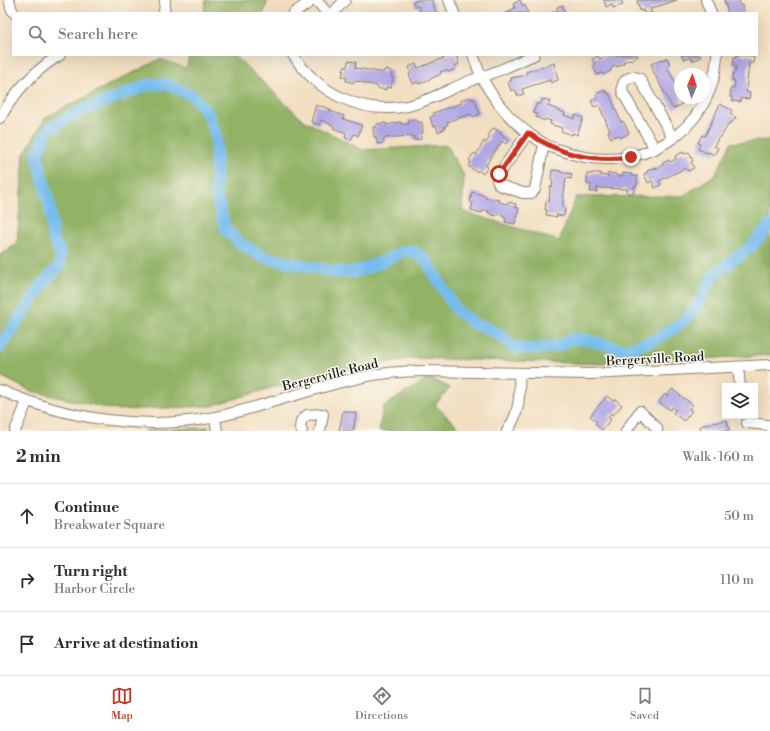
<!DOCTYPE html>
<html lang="en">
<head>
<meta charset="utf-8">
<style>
  :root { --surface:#fff; --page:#f2f2f3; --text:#2b2b33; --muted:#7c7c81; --line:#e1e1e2; --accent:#c8321e }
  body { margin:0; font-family:"Libre Bodoni",serif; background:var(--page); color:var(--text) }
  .controls { position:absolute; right:12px; bottom:12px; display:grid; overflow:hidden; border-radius:0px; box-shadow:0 4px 16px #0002 }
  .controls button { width:36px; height:36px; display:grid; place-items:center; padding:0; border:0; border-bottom:1px solid var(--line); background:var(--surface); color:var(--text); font:20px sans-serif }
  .compass { position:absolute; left:674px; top:68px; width:36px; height:36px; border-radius:50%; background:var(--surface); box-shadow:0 4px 16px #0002; rotate:2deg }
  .stop { position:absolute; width:12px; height:12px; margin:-9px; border:3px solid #c8321e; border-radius:50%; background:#fff }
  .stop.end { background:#c8321e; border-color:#fff; box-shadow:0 1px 4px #0008 }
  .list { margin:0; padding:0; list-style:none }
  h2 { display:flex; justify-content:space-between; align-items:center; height:52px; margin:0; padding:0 16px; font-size:17px }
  h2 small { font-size:13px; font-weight:400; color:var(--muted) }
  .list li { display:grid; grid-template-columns:26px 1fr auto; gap:12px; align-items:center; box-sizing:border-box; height:64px; padding:0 16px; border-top:1px solid var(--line) }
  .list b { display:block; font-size:15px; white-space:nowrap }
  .list p { margin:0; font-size:13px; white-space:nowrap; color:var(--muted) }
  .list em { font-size:13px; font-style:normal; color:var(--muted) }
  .icon { flex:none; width:22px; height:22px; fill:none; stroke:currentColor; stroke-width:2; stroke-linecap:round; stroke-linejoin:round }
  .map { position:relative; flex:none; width:770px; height:431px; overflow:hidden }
  .search { position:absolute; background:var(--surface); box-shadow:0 4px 16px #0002; left:12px; right:12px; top:12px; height:44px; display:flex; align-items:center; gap:10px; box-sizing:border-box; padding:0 14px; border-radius:0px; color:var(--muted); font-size:15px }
  .sheet { height:244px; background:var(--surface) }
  nav { display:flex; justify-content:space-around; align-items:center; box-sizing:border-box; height:56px; border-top:1px solid var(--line); background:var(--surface); font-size:11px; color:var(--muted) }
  nav a { display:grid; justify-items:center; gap:2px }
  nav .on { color:var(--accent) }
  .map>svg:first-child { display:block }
  .forest { fill:#92b266; stroke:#576741 }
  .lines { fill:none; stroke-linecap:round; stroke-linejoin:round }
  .river { stroke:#76bced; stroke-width:12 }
  .building { fill:#afa6e5 }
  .minor-casing { stroke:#877d6e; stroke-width:12 }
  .minor { stroke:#fff; stroke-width:10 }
  .route { stroke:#c8321e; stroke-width:5 }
  .labels { text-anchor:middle; stroke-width:3; stroke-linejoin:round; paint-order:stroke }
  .street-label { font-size:13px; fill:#1c1c1c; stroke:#fbf7ec }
</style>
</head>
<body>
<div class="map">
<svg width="770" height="431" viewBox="0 0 770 431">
  <rect width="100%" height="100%" fill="#fbf7ec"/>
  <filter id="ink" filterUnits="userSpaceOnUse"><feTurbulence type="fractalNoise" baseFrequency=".025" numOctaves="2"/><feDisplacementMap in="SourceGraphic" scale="8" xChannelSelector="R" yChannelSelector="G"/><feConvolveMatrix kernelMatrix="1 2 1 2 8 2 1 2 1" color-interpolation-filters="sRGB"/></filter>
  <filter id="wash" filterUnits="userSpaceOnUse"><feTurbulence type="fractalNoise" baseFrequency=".012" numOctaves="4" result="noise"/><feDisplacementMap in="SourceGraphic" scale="16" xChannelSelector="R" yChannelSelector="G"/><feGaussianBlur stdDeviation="0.9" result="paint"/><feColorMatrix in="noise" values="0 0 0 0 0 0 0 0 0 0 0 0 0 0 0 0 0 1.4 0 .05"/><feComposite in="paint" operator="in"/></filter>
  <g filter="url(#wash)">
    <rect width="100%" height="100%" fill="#f2dec0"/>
    <!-- forest -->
    <g class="forest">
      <polygon points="206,0 268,0 264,13 204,13"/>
      <polygon points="190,55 234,55 303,120 363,150 447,145 464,176 462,211 559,241 576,197 683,196 716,174 731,143 770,140 770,355 606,364 414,358 323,372 211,406 116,410 31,391 0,376 0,255 17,244 24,154 46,117 160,59 186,68"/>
      <polygon points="429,378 450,388 435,405 459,428 457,431 379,431 383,407"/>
      <polygon points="208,427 208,431 145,431 146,431"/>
    </g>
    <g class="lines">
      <!-- river -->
      <polyline class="river" points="0,347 43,284 60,265 60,252 53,239 50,208 37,154 48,130 79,112 150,84 170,85 194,97 208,114 216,135 216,196 226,230 240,243 263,257 334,272 355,272 380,263 404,251 413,251 426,260 456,310 476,325 487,328 504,338 514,348 535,349 559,346 572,339 588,340 624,350 653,341 676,327 694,311 714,274 750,248 770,225"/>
    </g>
    <g id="blocks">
      <!-- building -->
      <g class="building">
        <polygon points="418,0 432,0 436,13 421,13 418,6 415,7 413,2"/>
        <polygon points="520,0 523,6 525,5 528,13 505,13 515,8 513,4"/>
        <polygon points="604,0 621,0 623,5 613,8 612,4 606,7"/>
        <polygon points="639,0 677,0 650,9 652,13 644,13 643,10 640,11 637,1"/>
        <polygon points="724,0 739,0 740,6 742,5 744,13 728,13"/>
        <polygon points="562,5 565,12 551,13 558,10 557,7"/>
        <polygon points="443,55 456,55 459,64 455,66 456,69 448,72 447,70 440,72 441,74 419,84 418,82 413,84 409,74 411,73 409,67 416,64 418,68 444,58"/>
        <polygon points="609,55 638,55 638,56 631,60 630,59 623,62 624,63 617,67 616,65 610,69 611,71 603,75 602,73 597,75 593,66 595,65 592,59 598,56 600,59"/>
        <polygon points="681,55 700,55 701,57 692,61 690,57 684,60"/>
        <polygon points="737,55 754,56 753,63 749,63 746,92 750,93 749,99 741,98 741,102 732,101 732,97 730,97 731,88 734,88 735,81 732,80 733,73 735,73 736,66 733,65 734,57 736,57"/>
        <polygon points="667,58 670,65 667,67 680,92 680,98 684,98 680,100 682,104 673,109 652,69 653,68 651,64 662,59 662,60"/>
        <polygon points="348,61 356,62 355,68 380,72 384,72 385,69 392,71 391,77 393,77 391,88 386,87 386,90 377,88 377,86 363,83 363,82 355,81 354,83 346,81 347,78 342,77 344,67 347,67"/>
        <polygon points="554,63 558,80 551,83 550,80 522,89 524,94 518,96 515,89 511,91 508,82 512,80 511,78 527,75 526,72"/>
        <polygon points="605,90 606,93 609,93 621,122 623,121 629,133 620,138 618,135 611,138 608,132 610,131 599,105 594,107 591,101 598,98 596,94"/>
        <polygon points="470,97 471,100 474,98 480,114 473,117 471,114 447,122 448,125 444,126 445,129 438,132 436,126 433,127 430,117 434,116 433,113 462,103 461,100"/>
        <polygon points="543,99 550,101 548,106 565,113 564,115 574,119 575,115 583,118 577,135 573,133 572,135 561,131 562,128 550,124 551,121 545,119 544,121 536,117 537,114 533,113 537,103 540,105"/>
        <polygon points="720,104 732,110 730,114 736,117 732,123 730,122 720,138 719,137 714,146 718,148 714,155 708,152 707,153 698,149 700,144 698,143 702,135 705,136"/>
        <polygon points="316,105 321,107 322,106 330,109 330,111 344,116 343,119 362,125 358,136 354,134 351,140 345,138 346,133 333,128 334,126 321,120 319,125 311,122"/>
        <polygon points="408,120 417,120 417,122 422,122 423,133 421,133 421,139 414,140 413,136 410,136 384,138 384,143 377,144 376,137 374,137 373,127 377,127 377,124 386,123 386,125 401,122 401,124 409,124"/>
        <polygon points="493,128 501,132 500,133 509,140 506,144 502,141 489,160 486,166 488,167 483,174 478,170 477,172 468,166 471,162 469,160 474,153 476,155 484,141 486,143 490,137 488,136"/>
        <polygon points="683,152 684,154 689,152 693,161 691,162 694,168 688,171 686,168 659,181 661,185 655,188 652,181 648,183 644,174 648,172 647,171 655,167 656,169 663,165 662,163 669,160 670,162 676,159 675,156"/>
        <polygon points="552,170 561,171 560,172 572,174 571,179 566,178 563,201 563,207 565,208 564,216 557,215 557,217 546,215 547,210 545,210 546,201 549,202 550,186 552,187 553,180 551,179"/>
        <polygon points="592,173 601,173 600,175 608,176 608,173 616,174 616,176 623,176 623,173 632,174 632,176 637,176 637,186 634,186 634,193 627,193 627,189 597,188 597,192 590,192 591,184 587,184 587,174 592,174"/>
        <polygon points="472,192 486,196 485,198 500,200 499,202 507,204 508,202 516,204 515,207 519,208 515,224 505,222 506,218 503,217 503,215 497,214 496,216 488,213 489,211 483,210 482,213 471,210 473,203 470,202"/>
        <polygon points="672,389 693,405 689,409 692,411 684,421 673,413 676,410 672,407 670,410 659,402 665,394 667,396"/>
        <polygon points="607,396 613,401 615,399 622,405 613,415 611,413 608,417 611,419 602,430 595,424 597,422 590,416"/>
        <polygon points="343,411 356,413 353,431 339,431"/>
        <polygon points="727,420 729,431 701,431 700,426"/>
      </g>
    </g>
  </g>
  <g filter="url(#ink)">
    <use href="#blocks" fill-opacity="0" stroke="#877d6e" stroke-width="1"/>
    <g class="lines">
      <defs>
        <g id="minor">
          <polyline points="9,0 12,10 14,13"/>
          <polyline points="316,0 327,13"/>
          <polyline points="449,0 454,13"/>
          <polyline points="706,0 711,13"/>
          <polyline points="164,13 165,0"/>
          <polyline points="294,13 313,0"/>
          <polyline points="333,13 345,0"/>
          <path d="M 293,55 C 318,93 362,115 407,106 C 430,101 451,88 472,80 C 479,77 486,76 492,73 C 506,68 520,61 534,55"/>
          <path d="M 473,55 C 476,62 478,70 482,78 C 496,104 517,128 543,143 C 549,147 557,149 563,151 C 636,178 713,134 717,55"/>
          <path d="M 0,118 C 14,93 35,70 60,55"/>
          <polyline points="528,133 499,174 497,180 499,185 523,193 532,193 535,189 544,144"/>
          <path d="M 655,149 L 623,93 C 619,81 631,73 640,79 L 673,138"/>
          <polyline points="738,367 740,386"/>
          <path d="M 0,390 C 66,419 144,431 216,417 C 264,407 310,388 359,378 C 380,373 402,371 425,371 L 591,374 L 770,365"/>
          <polyline points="215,418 217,431"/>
          <polyline points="747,423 768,425 770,427"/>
          <polyline points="15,431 27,402"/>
          <polyline points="302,431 300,428 301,421 307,415 323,414 320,431"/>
          <path d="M 507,431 C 520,414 520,394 519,373"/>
          <polyline points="626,431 640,411 657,428 657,431"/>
        </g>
      </defs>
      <!-- minor casing -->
      <use href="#minor" class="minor-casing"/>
      <!-- minor -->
      <use href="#minor" class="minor"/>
    </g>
  </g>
  <g class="lines" filter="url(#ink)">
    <!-- route -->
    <path class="route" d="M 499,174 L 528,133 C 560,155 592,162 631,157"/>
  </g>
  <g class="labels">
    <!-- street labels -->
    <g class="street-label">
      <text transform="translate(655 358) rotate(-3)" y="5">Bergerville Road</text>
      <text transform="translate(330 374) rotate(-14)" y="5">Bergerville Road</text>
    </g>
  </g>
</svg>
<div class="controls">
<button><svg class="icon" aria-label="layers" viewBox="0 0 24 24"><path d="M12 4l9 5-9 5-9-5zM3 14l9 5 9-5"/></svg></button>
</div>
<svg class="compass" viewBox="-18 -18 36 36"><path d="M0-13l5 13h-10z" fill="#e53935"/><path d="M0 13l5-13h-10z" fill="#7c7c81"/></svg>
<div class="stop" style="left:499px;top:174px"></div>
<div class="stop end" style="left:631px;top:157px"></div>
<div class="search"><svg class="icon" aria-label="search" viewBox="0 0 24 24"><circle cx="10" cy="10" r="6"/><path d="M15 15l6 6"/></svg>Search here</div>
</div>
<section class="sheet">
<h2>2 min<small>Walk · 160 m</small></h2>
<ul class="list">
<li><svg class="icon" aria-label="ahead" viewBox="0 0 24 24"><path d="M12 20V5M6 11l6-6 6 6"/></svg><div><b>Continue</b><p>Breakwater Square</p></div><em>50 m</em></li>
<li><svg class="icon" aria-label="right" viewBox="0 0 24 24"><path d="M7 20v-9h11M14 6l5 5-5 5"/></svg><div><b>Turn right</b><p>Harbor Circle</p></div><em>110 m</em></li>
<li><svg class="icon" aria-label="arrive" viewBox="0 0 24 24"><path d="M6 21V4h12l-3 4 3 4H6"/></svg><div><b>Arrive at destination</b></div></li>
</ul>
</section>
<nav>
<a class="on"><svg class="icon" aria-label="map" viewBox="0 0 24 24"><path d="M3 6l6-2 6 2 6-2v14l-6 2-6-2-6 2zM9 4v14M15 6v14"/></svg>Map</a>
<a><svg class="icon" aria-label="directions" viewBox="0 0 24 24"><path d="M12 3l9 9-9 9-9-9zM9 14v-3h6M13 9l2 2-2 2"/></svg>Directions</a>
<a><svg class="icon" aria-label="saved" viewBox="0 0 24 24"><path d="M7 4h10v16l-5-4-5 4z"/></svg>Saved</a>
</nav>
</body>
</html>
